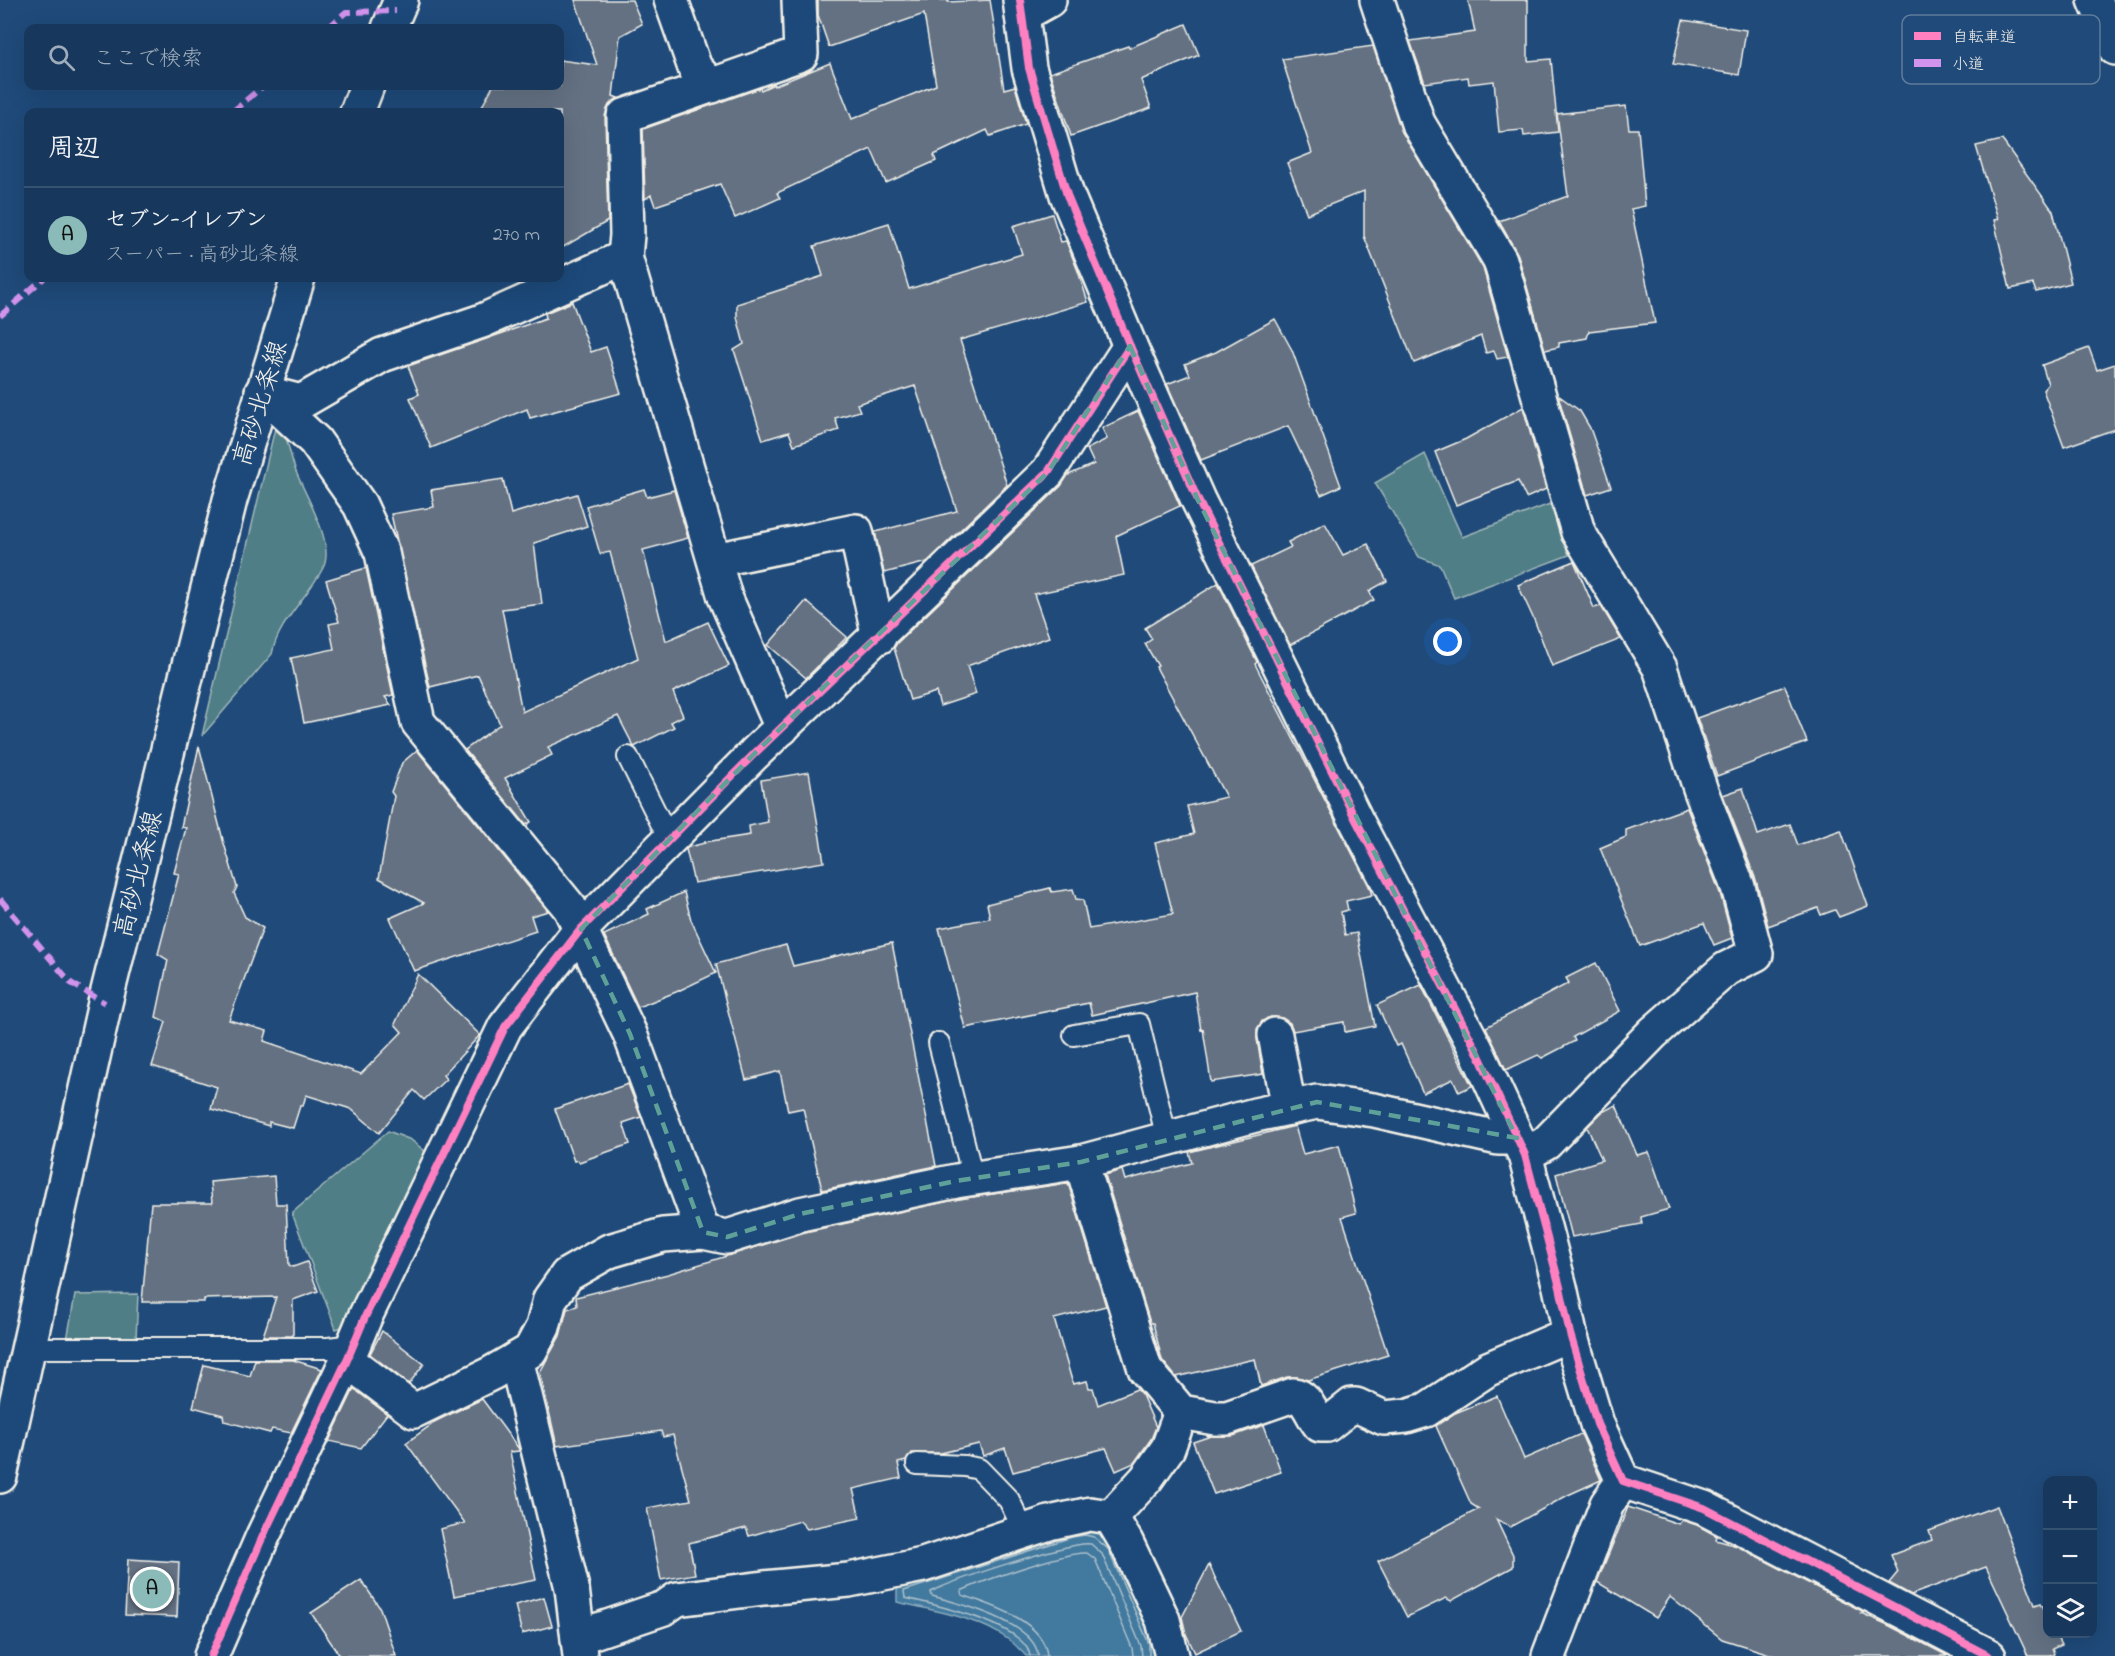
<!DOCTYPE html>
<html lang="ja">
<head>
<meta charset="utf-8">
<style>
  :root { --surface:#17385c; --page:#244365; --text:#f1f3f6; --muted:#9eacbb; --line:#365272; --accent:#8bbbb9 }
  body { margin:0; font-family:"Indie Flower","Klee One",sans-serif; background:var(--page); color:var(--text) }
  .controls { position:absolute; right:18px; bottom:18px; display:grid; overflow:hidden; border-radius:12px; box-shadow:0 6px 24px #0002 }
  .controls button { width:54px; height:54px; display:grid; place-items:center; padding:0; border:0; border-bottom:2px solid var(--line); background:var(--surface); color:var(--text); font:30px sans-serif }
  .you { position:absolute; left:1448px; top:642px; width:21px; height:21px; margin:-15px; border:4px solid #fff; border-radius:50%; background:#1a73e8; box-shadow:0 0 0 9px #1a73e833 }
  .badge { display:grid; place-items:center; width:39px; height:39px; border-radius:50%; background:var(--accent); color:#111; font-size:20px; font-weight:700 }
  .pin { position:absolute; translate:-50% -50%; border:3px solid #fff; box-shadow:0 2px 6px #0006 }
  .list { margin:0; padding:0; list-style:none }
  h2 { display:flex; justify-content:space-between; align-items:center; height:78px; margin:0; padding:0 24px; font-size:26px }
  h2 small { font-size:20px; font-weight:400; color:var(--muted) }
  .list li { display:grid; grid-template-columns:39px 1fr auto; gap:18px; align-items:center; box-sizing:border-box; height:96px; padding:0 24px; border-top:2px solid var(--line) }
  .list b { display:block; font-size:22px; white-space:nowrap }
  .list p { margin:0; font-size:20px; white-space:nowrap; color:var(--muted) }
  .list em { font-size:20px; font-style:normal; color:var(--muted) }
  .icon { flex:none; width:33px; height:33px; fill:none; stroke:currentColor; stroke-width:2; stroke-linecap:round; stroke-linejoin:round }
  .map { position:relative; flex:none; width:2115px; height:1656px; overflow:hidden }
  .search { position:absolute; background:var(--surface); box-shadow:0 6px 24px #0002; left:24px; top:24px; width:540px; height:66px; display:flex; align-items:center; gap:15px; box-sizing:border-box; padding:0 21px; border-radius:12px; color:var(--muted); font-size:22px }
  .panel { position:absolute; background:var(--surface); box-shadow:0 6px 24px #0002; left:24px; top:108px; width:540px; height:174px; border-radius:12px }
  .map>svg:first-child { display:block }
  .green { fill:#507e87; stroke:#a2b8b8; stroke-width:1.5 }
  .water { fill:#42799f; stroke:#89a9bc; stroke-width:1.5 }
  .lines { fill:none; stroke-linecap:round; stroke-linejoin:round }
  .shore { stroke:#adc1cb; stroke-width:1.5 }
  .building { fill:#647183; stroke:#f4f1e8; stroke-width:1.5 }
  .service-casing { stroke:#f4f1e8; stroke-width:24 }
  .minor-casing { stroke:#f4f1e8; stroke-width:38 }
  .primary-casing { stroke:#f4f1e8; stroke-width:38 }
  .service { stroke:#1f4a7a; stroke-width:20 }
  .minor { stroke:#1f4a7a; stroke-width:33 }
  .primary { stroke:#1f4a7a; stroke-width:33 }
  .quiet { stroke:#d193ec; stroke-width:6; stroke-dasharray:12 6; stroke-linecap:butt }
  .cycleway-casing { stroke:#1f4a7a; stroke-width:11 }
  .cycleway { stroke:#ff80c0; stroke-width:8 }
  .marked { fill:none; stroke:#5fa199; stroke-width:4.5; stroke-dasharray:12 8; stroke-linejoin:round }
  .labels { text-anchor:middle; stroke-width:5; stroke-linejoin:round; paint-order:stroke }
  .street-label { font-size:26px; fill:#f4f1e8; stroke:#1f4a7a }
  .key { fill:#1f4a7a; stroke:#5f7c9b; stroke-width:1.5 }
  .key-label { font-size:16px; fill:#f4f1e8 }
</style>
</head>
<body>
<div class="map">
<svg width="2115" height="1656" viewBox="0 0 2115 1656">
  <rect width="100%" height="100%" fill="#1f4a7a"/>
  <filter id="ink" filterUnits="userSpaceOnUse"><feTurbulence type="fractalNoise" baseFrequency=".0167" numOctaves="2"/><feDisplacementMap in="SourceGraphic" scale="12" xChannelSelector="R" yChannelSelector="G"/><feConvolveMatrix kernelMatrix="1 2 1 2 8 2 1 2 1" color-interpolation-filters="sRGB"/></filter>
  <g filter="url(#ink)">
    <!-- green -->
    <g class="green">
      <path d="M 275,428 L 285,433 C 288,445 291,457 295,469 C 304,494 336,543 323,568 C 308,597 278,622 272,654 L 202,736 Z"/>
      <polygon points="1425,454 1462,537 1550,504 1569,555 1454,598 1440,565 1419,557 1375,483"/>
      <polygon points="388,1131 411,1140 426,1152 342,1327 336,1329 292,1213"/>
      <polygon points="138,1294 136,1339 67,1340 75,1295"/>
    </g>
    <!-- water -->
    <path class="water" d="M 1086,1529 L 1097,1532 L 1113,1546 L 1155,1643 L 1155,1656 L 1026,1656 C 1021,1651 1015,1644 1009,1640 C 978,1617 934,1611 897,1602 L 897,1585 Z"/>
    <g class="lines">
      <!-- shore -->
      <g class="shore">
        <path d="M 1030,1656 C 1026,1624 932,1604 905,1598 L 904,1591 L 1072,1537 L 1085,1535 L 1094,1537 L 1108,1549 L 1149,1644 L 1149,1656"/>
        <path d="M 1038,1656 C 1036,1623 959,1603 932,1596 L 931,1592 C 951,1581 1073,1540 1091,1544 L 1102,1554 L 1141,1646 L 1142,1656"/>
        <path d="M 1047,1656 C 1045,1621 989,1604 962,1595 L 961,1591 C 983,1581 1066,1551 1087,1553 L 1095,1559 L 1132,1648 L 1133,1656"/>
      </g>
    </g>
    <!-- building -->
    <g class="building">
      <polygon points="575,0 632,0 642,24 620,36 613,96 618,98 609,105 605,116 608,221 560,249 560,112 479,112 493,86 560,86 560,60 597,65"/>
      <polygon points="818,0 948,0 948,2 990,0 1004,89 1015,86 1026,124 990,136 987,130 934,155 936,161 886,183 871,149 777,193 780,198 735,218 720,184 655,206 651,195 645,199 643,129 760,88 761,90 774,84 774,86 830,63 852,119 936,85 924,14 829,47 818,15"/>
      <polygon points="1468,0 1528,0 1528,61 1551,59 1558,132 1524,136 1523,130 1499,132 1494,81 1469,84 1468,77 1425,83 1410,41 1475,32"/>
      <polygon points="1683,20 1746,30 1739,75 1673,64"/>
      <polygon points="1186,24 1199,55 1141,80 1151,108 1071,136 1050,73 1128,46 1129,48"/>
      <polygon points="1373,46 1402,132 1483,268 1508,357 1497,359 1494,351 1486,353 1481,336 1414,363 1364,236 1364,191 1307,214 1287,163 1312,153 1282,59"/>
      <polygon points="1626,106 1629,129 1638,129 1645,206 1631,209 1655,323 1589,331 1587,338 1559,343 1559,347 1545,350 1518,255 1499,221 1568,196 1557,114"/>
      <polygon points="2002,140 2053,211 2071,283 2036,292 2033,284 2010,289 1994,220 1998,219 1976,146"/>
      <polygon points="1052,214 1061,242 1066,241 1078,271 1088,302 960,340 1007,485 927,562 884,573 875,532 957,511 915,386 857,404 860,411 835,418 839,430 794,445 789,432 763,440 734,350 744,344 737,317 737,304 823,276 814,246 889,223 909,289 1022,254 1013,226"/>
      <polygon points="572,302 591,352 606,347 621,393 530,418 527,409 431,448 410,398 419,394 408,366 546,318 545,313"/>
      <polygon points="1275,319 1292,350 1341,486 1321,495 1288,426 1201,460 1167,384 1190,375 1185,364 1216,352"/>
      <polygon points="2089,348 2097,370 2115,364 2115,429 2064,447 2043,390 2048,384 2042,365"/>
      <polygon points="1558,395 1580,411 1590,428 1611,487 1587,495"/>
      <polygon points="1523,407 1546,489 1526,498 1518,481 1456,505 1435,452 1466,439"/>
      <polygon points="1138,411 1180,506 1116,536 1124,575 1034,594 1049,637 967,666 976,694 940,706 936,692 910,700 894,648 897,643 1061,486 1068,475 1094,464 1087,449 1107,439 1102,428"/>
      <polygon points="503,479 511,514 577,494 587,526 534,543 542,604 502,609 522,712 638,658 610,552 600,554 586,506 644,489 647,497 674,490 688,538 643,550 666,641 708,622 729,666 673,692 683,716 671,722 674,727 634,747 618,716 548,747 552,755 505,778 531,822 526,825 465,750 500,724 478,675 430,687 391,514 434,507 431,490"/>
      <polygon points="1325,523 1343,555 1368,544 1387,581 1369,591 1374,600 1290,645 1251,566 1291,547 1288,542"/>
      <polygon points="1574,561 1594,608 1601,606 1621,639 1552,666 1535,622 1518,585"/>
      <polygon points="366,568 393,695 385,697 391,705 304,723 291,658 334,649 329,624 339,622 326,580"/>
      <polygon points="1218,583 1257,662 1255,664 1369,886 1372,895 1346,901 1348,910 1341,912 1345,935 1357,933 1375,1026 1345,1032 1344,1022 1293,1031 1290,1023 1282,1018 1271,1017 1262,1021 1257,1029 1257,1039 1263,1074 1211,1082 1203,1029 1201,1030 1195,992 1092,1015 1089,1003 965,1028 939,928 990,918 987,904 1050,888 1052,892 1073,889 1076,899 1083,900 1089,929 1173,914 1155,843 1194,834 1187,806 1226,797 1156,667 1158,666 1145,644 1152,639 1145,628"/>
      <polygon points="806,601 847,637 806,678 768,645"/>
      <polygon points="1785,686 1807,742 1717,776 1697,718"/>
      <polygon points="199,746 223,840 237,887 234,893 245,917 263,928 229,1020 267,1031 264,1041 361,1074 402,1032 395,1024 418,974 480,1035 443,1075 446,1079 424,1100 414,1090 379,1133 351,1109 306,1095 303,1106 300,1106 293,1128 269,1122 269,1126 211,1109 217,1087 152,1066 166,1022 156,1017 168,960 158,954 179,874 174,873 186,828 181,827"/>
      <polygon points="417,750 548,911 531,916 536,931 414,971 390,918 424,903 379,878 394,796 391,792 402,763"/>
      <polygon points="809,772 824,862 694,883 686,849 689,847 705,843 705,842 750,835 749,826 768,822 761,780"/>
      <polygon points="1743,788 1758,835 1790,824 1798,845 1841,830 1868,906 1839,917 1835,910 1821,915 1818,908 1768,926 1756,880 1723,795"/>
      <polygon points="1687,808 1720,893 1732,938 1714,945 1704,923 1640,946 1600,848 1626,837 1626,830"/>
      <polygon points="684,892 691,920 716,973 676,992 638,1007 604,935 649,914 647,909"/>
      <polygon points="892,943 936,1166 822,1190 803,1108 788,1111 780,1071 746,1080 716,964 786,945 793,966"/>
      <polygon points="1596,963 1620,1011 1573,1037 1575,1041 1542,1058 1538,1055 1506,1070 1486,1027 1569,983 1566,978"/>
      <polygon points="1421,985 1472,1086 1459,1092 1453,1079 1423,1093 1401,1044 1396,1046 1377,1005"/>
      <polygon points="628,1084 641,1117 623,1123 630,1144 579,1162 578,1160 574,1161 555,1109"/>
      <polygon points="1616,1105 1637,1155 1649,1152 1669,1209 1641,1217 1642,1224 1572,1237 1556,1174 1602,1160 1587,1127 1602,1112"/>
      <polygon points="1295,1126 1303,1154 1339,1145 1356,1213 1342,1217 1388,1355 1308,1380 1297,1377 1287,1377 1261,1386 1255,1359 1176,1377 1162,1360 1153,1323 1150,1323 1105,1175 1122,1170 1125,1180 1192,1163 1189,1152"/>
      <polygon points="274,1176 276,1204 286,1204 289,1265 293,1267 307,1262 318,1291 293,1300 293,1336 263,1336 276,1297 204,1299 204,1302 142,1302 151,1203 212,1203 210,1182"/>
      <polygon points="1068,1183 1106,1306 1054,1319 1073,1384 1087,1381 1089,1388 1093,1388 1098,1405 1137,1389 1142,1395 1156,1427 1151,1439 1134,1463 1116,1471 1106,1448 1013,1472 1005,1448 983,1456 979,1444 941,1453 912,1453 906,1461 898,1463 901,1478 853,1489 860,1518 807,1529 800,1521 749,1536 746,1528 689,1543 695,1574 661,1580 647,1508 691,1500 673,1435 663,1437 661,1431 557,1446 540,1372 560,1336 567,1309 577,1306 576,1297 668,1274 805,1232 959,1199"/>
      <polygon points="382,1331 424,1364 409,1384 370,1354"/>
      <polygon points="255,1360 293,1360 322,1369 291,1433 272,1429 270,1433 224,1421 223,1415 193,1407 204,1365 250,1376"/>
      <polygon points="354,1389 387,1414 361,1448 329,1441"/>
      <polygon points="1497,1396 1524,1459 1581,1434 1601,1480 1568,1495 1510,1527 1496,1519 1513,1555 1513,1567 1451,1601 1446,1598 1407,1617 1378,1561 1479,1509 1471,1504 1436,1426 1455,1413"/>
      <polygon points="482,1399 519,1449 519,1451 510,1452 536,1580 454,1596 440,1529 465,1523 406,1443 438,1420"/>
      <polygon points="1264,1425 1281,1472 1214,1494 1193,1442 1211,1436 1233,1436"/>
      <polygon points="1997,1506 2035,1605 2041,1603 2048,1616 2048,1634 2055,1634 2061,1645 2052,1649 2054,1654 2050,1656 2028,1656 1986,1567 1911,1595 1889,1583 1898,1572 1891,1555 1932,1540 1929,1531"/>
      <polygon points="1628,1507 1679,1524 1682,1520 1697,1525 1717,1536 1716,1540 1737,1546 1864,1612 1861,1613 1886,1624 1948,1656 1776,1656 1722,1639 1670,1597 1656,1618 1597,1582"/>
      <polygon points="128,1559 179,1562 177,1617 125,1615"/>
      <polygon points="1209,1565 1241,1631 1195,1653 1186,1634 1182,1617"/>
      <polygon points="361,1580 380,1608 396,1656 340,1656 311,1613"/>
      <polygon points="544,1597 552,1626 522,1634 515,1605"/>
    </g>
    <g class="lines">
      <defs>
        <g id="service">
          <polyline points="628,757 669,839"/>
          <polyline points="1074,1035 1139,1024 1167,1139"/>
          <polyline points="939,1043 973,1178"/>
          <polyline points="28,1348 328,1348 353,1345"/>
          <polyline points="917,1464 965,1466 979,1469 1009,1500 1024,1531"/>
        </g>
        <g id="minor">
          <polyline points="671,0 695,68 712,86"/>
          <polyline points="1020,0 1029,68 1067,195 1130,346 1198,500 1357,822 1476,1049 1525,1155 1560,1287 1570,1334 1597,1424 1623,1481 1704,1508 1989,1656"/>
          <polyline points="1377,0 1418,123 1500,260 1578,532 1660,668 1701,791 1738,887 1756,954 1726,969 1653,1033 1546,1143 1525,1155"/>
          <polyline points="2095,0 2115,48"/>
          <polyline points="1022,15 1049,0"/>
          <polyline points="625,257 627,235 624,116 801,54 799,0"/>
          <polyline points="262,392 315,441 360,505 382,553 418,722 570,908 630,1034 703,1232"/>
          <polyline points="262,392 301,402 382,355 482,321 625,257 725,597 782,728"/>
          <polyline points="715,560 856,531 879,637"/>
          <polyline points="1275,1035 1289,1108"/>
          <path d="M 1081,1162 L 1145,1369 L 1181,1412 L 1215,1418 L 1227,1418 L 1293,1395 C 1308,1396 1311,1415 1320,1425 L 1327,1425 L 1352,1405 L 1356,1405 L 1384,1418 L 1406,1416 L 1426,1410 L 1488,1369 L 1570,1334"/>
          <polyline points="516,1359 572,1588 580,1656"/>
          <polyline points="347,1360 414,1411 492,1373 530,1351 543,1327 550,1299 567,1275 609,1251 663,1235 703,1232 727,1237 800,1214 956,1181 1081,1162 1255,1115 1317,1102 1374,1110 1498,1138 1517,1138"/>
          <polyline points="1111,1517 1146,1479 1168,1448 1181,1412"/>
          <polyline points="578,1637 664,1608 677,1599 764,1588 849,1580 923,1565 1049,1523 1090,1514 1111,1517 1126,1542 1163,1620 1172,1656"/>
          <polyline points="211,1656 263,1536 347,1360 365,1317 505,1027 581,929 754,754 1048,472 1130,346"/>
          <polyline points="1549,1656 1607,1504 1623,1481"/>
        </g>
        <g id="primary">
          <polyline points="389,28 401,0"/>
          <polyline points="357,112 367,86"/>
          <polyline points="0,1476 105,1003 230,500 298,278"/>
        </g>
      </defs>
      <!-- service casing -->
      <use href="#service" class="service-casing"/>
      <!-- minor casing -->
      <use href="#minor" class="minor-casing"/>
      <!-- primary casing -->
      <use href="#primary" class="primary-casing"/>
      <!-- service -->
      <use href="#service" class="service"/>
      <!-- minor -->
      <use href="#minor" class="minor"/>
      <!-- primary -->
      <use href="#primary" class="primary"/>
      <!-- quiet -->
      <g class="quiet">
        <polyline points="328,28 346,12 396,11"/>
        <polyline points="232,112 263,86"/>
        <polyline points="0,316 44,278"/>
        <polyline points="0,899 71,983 105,1003"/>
      </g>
      <defs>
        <g id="cycleway">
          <polyline points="1020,0 1029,68 1067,195 1130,346 1198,500 1357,822 1476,1049 1525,1155 1560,1287 1570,1334 1597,1424 1623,1481 1704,1508 1989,1656"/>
          <polyline points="211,1656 263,1536 347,1360 365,1317 505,1027 581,929 754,754 1048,472 1130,346"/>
        </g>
      </defs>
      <!-- cycleway casing -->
      <use href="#cycleway" class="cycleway-casing"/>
      <!-- cycleway -->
      <use href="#cycleway" class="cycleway"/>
    </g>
  </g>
  <!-- marked area -->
  <path class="marked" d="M 1130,346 L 1198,500 L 1517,1138 L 1317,1102 L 1081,1162 L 956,1181 L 800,1214 L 727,1237 L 703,1232 L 630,1034 L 581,929 L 754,754 L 1048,472 Z"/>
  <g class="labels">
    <!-- street labels -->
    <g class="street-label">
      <text transform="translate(259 403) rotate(-73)" y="9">高砂北条線</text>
      <text transform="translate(137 874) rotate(-76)" y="9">高砂北条線</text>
    </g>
  </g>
  <!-- legend -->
  <rect x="1902" y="15" width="198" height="69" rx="9" class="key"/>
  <rect x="1914" y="32" width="27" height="8" fill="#ff80c0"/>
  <rect x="1914" y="59" width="27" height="8" fill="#d193ec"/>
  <g class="key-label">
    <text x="1952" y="42">自転車道</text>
    <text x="1952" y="69">小道</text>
  </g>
</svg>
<div class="controls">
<button>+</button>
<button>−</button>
<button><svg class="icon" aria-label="layers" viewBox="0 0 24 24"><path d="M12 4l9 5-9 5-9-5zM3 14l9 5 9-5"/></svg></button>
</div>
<div class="you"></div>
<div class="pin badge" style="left:152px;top:1589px">A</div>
<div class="search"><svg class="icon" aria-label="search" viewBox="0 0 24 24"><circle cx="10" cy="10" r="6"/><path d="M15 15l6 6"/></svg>ここで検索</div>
<section class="panel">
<h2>周辺<small></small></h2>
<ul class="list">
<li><span class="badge">A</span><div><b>セブン-イレブン</b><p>スーパー · 高砂北条線</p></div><em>270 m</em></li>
</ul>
</section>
</div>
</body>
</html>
